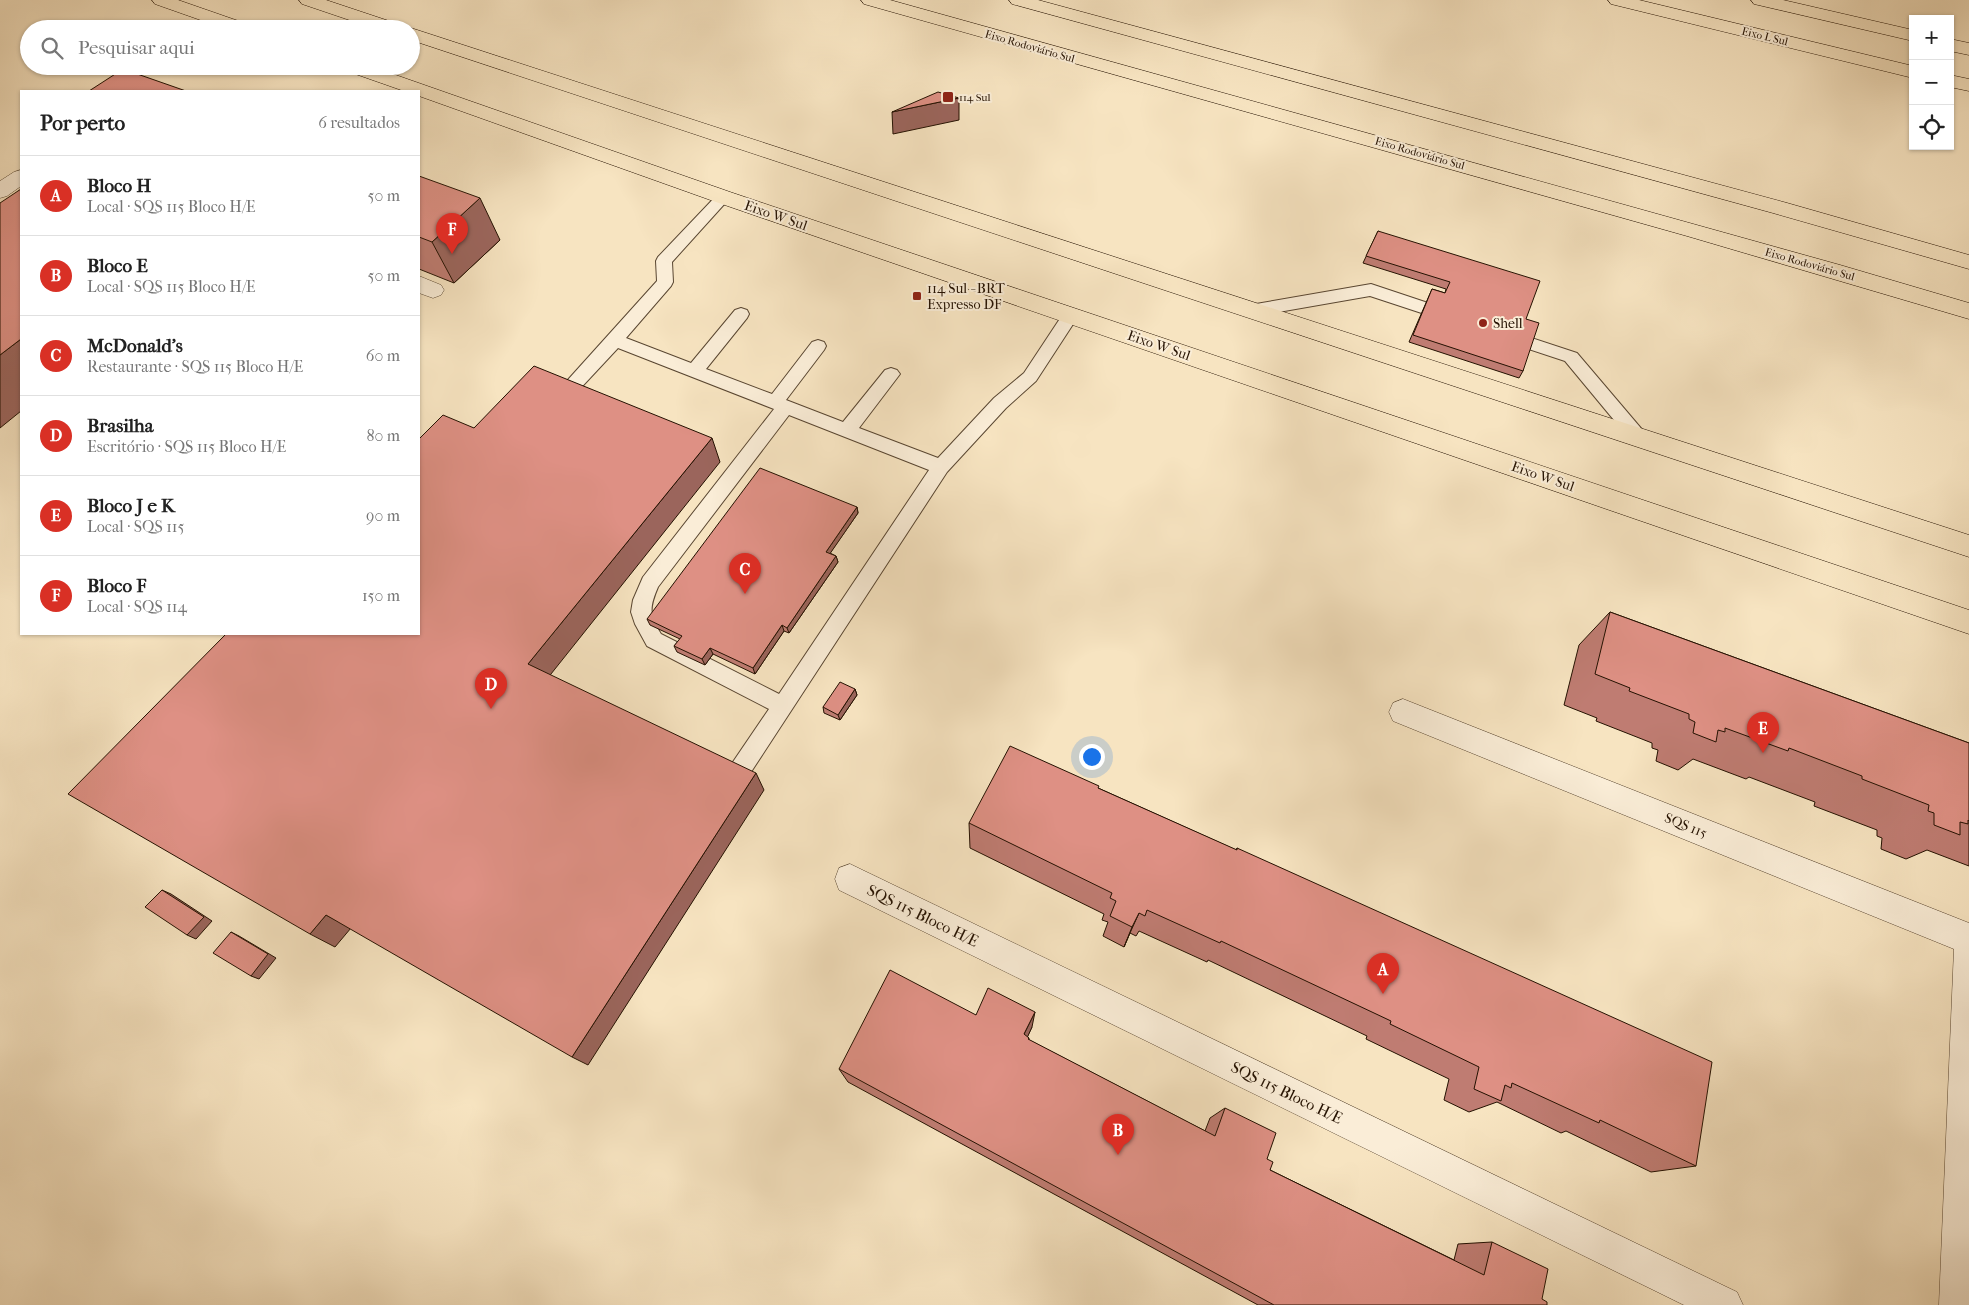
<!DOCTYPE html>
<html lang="pt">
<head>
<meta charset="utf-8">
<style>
  :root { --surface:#fff; --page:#f2f2f2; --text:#222; --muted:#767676; --line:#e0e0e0; --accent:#d93025 }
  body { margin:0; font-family:"IM FELL French Canon",serif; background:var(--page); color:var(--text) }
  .controls { position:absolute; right:15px; top:15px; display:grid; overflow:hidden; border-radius:0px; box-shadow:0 1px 4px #0004 }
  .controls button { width:45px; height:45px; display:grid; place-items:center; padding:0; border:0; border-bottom:1px solid var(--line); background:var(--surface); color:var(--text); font:25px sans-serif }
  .you { position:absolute; left:1091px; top:756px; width:18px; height:18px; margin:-12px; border:4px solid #fff; border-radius:50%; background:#1a73e8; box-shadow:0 0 0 8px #1a73e833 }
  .badge { display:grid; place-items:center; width:32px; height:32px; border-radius:50%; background:var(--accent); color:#fff; font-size:16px; font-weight:700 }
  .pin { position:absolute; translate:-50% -41px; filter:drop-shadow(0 1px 2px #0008) }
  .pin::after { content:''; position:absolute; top:26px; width:18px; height:15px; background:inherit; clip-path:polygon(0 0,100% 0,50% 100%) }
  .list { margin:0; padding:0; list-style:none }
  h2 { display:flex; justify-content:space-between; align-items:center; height:65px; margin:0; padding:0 20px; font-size:21px }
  h2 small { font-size:16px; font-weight:400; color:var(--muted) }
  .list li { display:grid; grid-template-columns:32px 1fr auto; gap:15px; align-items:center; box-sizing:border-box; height:80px; padding:0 20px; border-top:1px solid var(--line) }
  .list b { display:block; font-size:19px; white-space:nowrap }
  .list p { margin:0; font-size:16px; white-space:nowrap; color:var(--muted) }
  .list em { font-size:16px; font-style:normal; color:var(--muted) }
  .icon { flex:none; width:28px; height:28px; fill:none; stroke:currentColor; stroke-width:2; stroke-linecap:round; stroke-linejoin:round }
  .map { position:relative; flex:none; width:1969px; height:1305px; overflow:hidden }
  .search { position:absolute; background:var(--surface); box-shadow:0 1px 4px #0004; left:20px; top:20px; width:400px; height:55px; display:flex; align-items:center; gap:12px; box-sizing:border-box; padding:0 18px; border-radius:28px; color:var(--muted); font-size:19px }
  .panel { position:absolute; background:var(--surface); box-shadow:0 1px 4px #0004; left:20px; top:90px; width:400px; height:545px; border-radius:0px }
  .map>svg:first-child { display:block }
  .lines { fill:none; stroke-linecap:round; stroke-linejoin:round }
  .service-casing { stroke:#594631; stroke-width:2 }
  .minor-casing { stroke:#594631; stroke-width:1 }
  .primary-casing { stroke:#241101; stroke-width:1 }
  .trunk-casing { stroke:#241101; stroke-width:1 }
  .service { fill:#faedd7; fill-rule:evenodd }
  .minor { fill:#faedd7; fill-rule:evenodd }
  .primary { fill:#f7e4c1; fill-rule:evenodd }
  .trunk { fill:#f7e4c1; fill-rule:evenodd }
  .wall { fill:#bf7c72; stroke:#241101 }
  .shaded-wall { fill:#9b655c; stroke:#241101 }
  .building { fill:#de9084; stroke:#241101 }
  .poi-dot { fill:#8f2418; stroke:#faedd7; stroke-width:2 }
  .labels { text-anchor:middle; stroke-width:4; stroke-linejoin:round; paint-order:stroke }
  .far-street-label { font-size:11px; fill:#241101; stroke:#faedd7 }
  .far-poi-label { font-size:11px; fill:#241101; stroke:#faedd7; text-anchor:start }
  .street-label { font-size:14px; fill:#241101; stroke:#faedd7 }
  .poi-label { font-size:14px; fill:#241101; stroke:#faedd7; text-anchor:start }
  .near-street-label { font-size:16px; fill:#241101; stroke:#faedd7 }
</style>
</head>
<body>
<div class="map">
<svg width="1969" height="1305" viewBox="0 0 1969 1305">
  <rect width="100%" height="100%" fill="#f7e4c1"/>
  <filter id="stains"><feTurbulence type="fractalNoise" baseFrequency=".004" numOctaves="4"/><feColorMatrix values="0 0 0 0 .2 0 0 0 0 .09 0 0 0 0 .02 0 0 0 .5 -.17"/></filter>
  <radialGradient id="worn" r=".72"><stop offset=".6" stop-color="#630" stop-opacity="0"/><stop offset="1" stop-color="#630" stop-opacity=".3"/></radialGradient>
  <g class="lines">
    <defs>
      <g id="service">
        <path d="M 723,192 L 728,194 L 731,197 L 728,200 L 672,262 L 673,282 L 671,286 L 626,338 L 691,363 L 735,310 L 741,308 L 747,310 L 749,314 L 747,318 L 706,369 L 772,394 L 812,342 L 818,340 L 824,342 L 826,346 L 824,350 L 786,400 L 843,422 L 885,370 L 891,368 L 897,370 L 900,374 L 897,378 L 859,428 L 938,458 L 994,398 L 1024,373 L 1065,311 L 1071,309 L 1077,311 L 1079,315 L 1036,381 L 1006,408 L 947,472 L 736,795 L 728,798 L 720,795 L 717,788 L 720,781 L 769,709 L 647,646 L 635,624 L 631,612 L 633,600 L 643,577 L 774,409 L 618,348 L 562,408 L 556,409 L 550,408 L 547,403 L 657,281 L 656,261 L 658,257 L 718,194 ZM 789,415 L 929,470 L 779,694 L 661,634 C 649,615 649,608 658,587 Z"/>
        <polygon points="1371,284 1455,312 1457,316 1455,320 1449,322 1370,296 1250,317 1244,315 1242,311 1244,307 1250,305"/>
        <polygon points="1507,330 1577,353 1645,433 1648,438 1645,443 1639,445 1633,443 1565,361 1501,340 1499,336 1501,332"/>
      </g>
      <g id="minor">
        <polygon points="21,170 21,186 7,196 0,198 0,181 14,172"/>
        <polygon points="419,276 441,285 444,290 441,295 433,298 419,293"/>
        <polygon points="1403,699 1969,923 1969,1305 1939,1305 1954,949 1393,721 1389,712 1393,703"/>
        <polygon points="850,864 1737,1292 1743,1305 1684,1305 839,890 835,879 839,868"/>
      </g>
      <g id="primary">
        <polygon points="152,0 178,0 250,25 253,29 226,29 155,4"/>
        <polygon points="299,0 326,0 401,25 404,29 376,29 302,4"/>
        <polygon points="1608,0 1639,0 1913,66 1913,78 1611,4"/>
        <polygon points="1751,0 1783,0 1913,30 1913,41 1754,4"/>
        <polygon points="411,28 1969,535 1969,557 411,40"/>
        <polygon points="1950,39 1969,43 1969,55 1950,51"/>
        <polygon points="342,66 370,66 730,192 1969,610 1969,634 716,202 419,96 419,91 404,91 344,70"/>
        <polygon points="1950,75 1969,79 1969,91 1950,87"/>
      </g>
      <g id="trunk">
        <polygon points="861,0 890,0 1840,265 1969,303 1969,319 1687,236 864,4"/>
        <polygon points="1009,0 1038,0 1787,203 1969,255 1969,269 1773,213 1012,4"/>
      </g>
    </defs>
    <!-- service casing -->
    <use href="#service" class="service-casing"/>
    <!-- minor casing -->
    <use href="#minor" class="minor-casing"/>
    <!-- primary casing -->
    <use href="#primary" class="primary-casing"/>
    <!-- trunk casing -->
    <use href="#trunk" class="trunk-casing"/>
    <!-- service -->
    <use href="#service" class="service"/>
    <!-- minor -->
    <use href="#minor" class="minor"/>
    <!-- primary -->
    <use href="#primary" class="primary"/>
    <!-- trunk -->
    <use href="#trunk" class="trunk"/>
  </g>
  <!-- wall -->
  <g class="wall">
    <polygon points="419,176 500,240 454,283 419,269"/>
    <polygon points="1378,231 1526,319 1523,371 1519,378 1409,342 1432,289 1445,293 1446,289 1363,263"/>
    <polygon points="857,507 858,513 830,553 836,556 838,562 789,633 784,631 755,674 713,654 705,665 677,652 674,646 680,639 650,625 647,619"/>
    <polygon points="1610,612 1969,743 1969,866 1927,850 1906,859 1881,849 1882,838 1877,836 1877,830 1814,806 1815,802 1749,777 1746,779 1693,759 1678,770 1656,761 1658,750 1652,748 1652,743 1596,721 1597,718 1564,705 1579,645"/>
    <polygon points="855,689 857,695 840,720 824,713 823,707"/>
    <polygon points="1098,788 1236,850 1237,848 1696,1166 1651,1172 1566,1131 1561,1133 1497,1102 1469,1112 1444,1100 1449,1079 1366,1039 1367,1036 1208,960 1207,962 1139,931 1136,936 1130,933 1124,947 1103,936 1108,922 1102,920 1104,914 970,848 969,823"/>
    <polygon points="976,1015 1032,1027 1027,1037 1029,1038 1029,1040 1205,1131 1210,1118 1225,1108 1267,1159 1270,1170 1454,1260 1458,1244 1492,1242 1547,1305 1258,1305 848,1082 839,1069"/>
  </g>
  <!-- shaded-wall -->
  <g class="shaded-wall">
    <polygon points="959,98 959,120 893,134 892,112"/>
    <polygon points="480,198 500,240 454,283 432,242"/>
    <polygon points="21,339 21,411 0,428 0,355"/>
    <polygon points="712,438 720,462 543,684 528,664"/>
    <polygon points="857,507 858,513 827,558 826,552"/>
    <polygon points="836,556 838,562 789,633 787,628"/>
    <polygon points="782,625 784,631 755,674 753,668"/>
    <polygon points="710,648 713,654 705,665 702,659"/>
    <polygon points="855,689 857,695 840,720 838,715"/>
    <polygon points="756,773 764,790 588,1065 572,1057"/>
    <polygon points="162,890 171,894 212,921 196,939 187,935"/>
    <polygon points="1139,913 1130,933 1124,947 1132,927"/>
    <polygon points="326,915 351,928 335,947 310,934"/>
    <polygon points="231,932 239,936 276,958 259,979 251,976"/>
    <polygon points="1035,1012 1032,1027 1022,1049 1024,1034"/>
  </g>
  <!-- building -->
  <g class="building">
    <polygon points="123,69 186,91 89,91"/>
    <polygon points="938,92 959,98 892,112"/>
    <polygon points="419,176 480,198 432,242 419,237"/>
    <polygon points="21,189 21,339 0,355 0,203"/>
    <polygon points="1378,231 1540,281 1526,319 1539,323 1523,371 1413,335 1432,289 1445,293 1450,282 1366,256"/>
    <polygon points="534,366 712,438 528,664 756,773 572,1057 326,915 310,934 68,794 226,634 419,634 419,439 443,415 474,428"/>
    <polygon points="760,468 857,507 826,552 836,556 787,628 782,625 753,668 710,648 702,659 674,646 682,636 647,619"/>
    <polygon points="1610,612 1969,743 1969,821 1968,820 1968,824 1960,822 1960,835 1934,825 1934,813 1928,811 1929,805 1862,779 1862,776 1789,748 1788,751 1725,728 1725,732 1718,730 1716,742 1693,733 1695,722 1689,719 1689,714 1629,691 1630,688 1595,674"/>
    <polygon points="840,682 855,689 838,715 823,707"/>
    <polygon points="1010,746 1099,786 1098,788 1237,850 1237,848 1712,1062 1696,1166 1600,1120 1599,1123 1512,1083 1511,1088 1505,1085 1501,1101 1474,1089 1479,1067 1390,1024 1391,1021 1221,941 1220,943 1147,910 1145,916 1139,913 1132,927 1110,916 1116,901 1110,898 1112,893 969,823"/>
    <polygon points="162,890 204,917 187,935 145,907"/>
    <polygon points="231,932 268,954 251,976 213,953"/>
    <polygon points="890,970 976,1015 988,988 1035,1012 1024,1034 1029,1038 1028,1039 1215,1136 1225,1108 1276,1133 1267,1159 1273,1162 1270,1170 1484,1275 1492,1242 1548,1269 1542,1299 1547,1302 1547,1305 1274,1305 839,1069"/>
  </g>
  <!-- markers -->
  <g class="poi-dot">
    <rect x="942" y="91" width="12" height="12" rx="2.5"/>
    <rect x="912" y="291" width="10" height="10" rx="2.5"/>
    <circle cx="1483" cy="323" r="5"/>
  </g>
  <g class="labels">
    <!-- far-street labels -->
    <g class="far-street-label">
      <text transform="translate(1765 36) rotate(14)" y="4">Eixo L Sul</text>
      <text transform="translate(1030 46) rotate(16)" y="4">Eixo Rodoviário Sul</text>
      <text transform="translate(1420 153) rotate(16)" y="4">Eixo Rodoviário Sul</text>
      <text transform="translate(1810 264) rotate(16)" y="4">Eixo Rodoviário Sul</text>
    </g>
    <!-- far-poi labels -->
    <g class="far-poi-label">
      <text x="959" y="101">114 Sul</text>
    </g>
    <!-- street labels -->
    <g class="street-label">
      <text transform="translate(776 215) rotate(19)" y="5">Eixo W Sul</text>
      <text transform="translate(1159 345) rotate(19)" y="5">Eixo W Sul</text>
      <text transform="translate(1543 476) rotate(19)" y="5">Eixo W Sul</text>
      <text transform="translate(1686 825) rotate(22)" y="5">SQS 115</text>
    </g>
    <!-- poi labels -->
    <g class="poi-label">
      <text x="927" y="293">114 Sul - BRT<tspan x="927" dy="16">Expresso DF</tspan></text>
      <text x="1493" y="328">Shell</text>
    </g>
    <!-- near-street labels -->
    <g class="near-street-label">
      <text transform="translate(923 915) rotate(26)" y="6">SQS 115 Bloco H/E</text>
      <text transform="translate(1287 1092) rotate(26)" y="6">SQS 115 Bloco H/E</text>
    </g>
  </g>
  <rect width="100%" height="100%" filter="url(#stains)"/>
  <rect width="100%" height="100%" fill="url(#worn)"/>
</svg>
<div class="controls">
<button>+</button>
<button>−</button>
<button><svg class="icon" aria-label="locate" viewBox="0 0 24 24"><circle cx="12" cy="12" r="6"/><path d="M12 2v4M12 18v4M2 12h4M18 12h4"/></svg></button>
</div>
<div class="you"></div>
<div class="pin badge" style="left:1383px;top:994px">A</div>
<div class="pin badge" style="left:1118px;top:1155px">B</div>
<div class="pin badge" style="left:745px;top:594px">C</div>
<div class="pin badge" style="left:491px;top:709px">D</div>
<div class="pin badge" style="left:1763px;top:753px">E</div>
<div class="pin badge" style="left:452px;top:254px">F</div>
<div class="search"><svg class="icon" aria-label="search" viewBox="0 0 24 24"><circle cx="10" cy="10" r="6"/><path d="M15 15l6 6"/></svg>Pesquisar aqui</div>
<section class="panel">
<h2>Por perto<small>6 resultados</small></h2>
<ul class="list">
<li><span class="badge">A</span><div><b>Bloco H</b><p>Local · SQS 115 Bloco H/E</p></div><em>50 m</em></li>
<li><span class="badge">B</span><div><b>Bloco E</b><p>Local · SQS 115 Bloco H/E</p></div><em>50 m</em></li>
<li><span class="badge">C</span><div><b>McDonald's</b><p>Restaurante · SQS 115 Bloco H/E</p></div><em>60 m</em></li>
<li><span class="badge">D</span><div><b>Brasilha</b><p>Escritório · SQS 115 Bloco H/E</p></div><em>80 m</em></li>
<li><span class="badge">E</span><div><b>Bloco J e K</b><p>Local · SQS 115</p></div><em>90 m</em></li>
<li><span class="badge">F</span><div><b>Bloco F</b><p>Local · SQS 114</p></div><em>150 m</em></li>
</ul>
</section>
</div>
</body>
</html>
